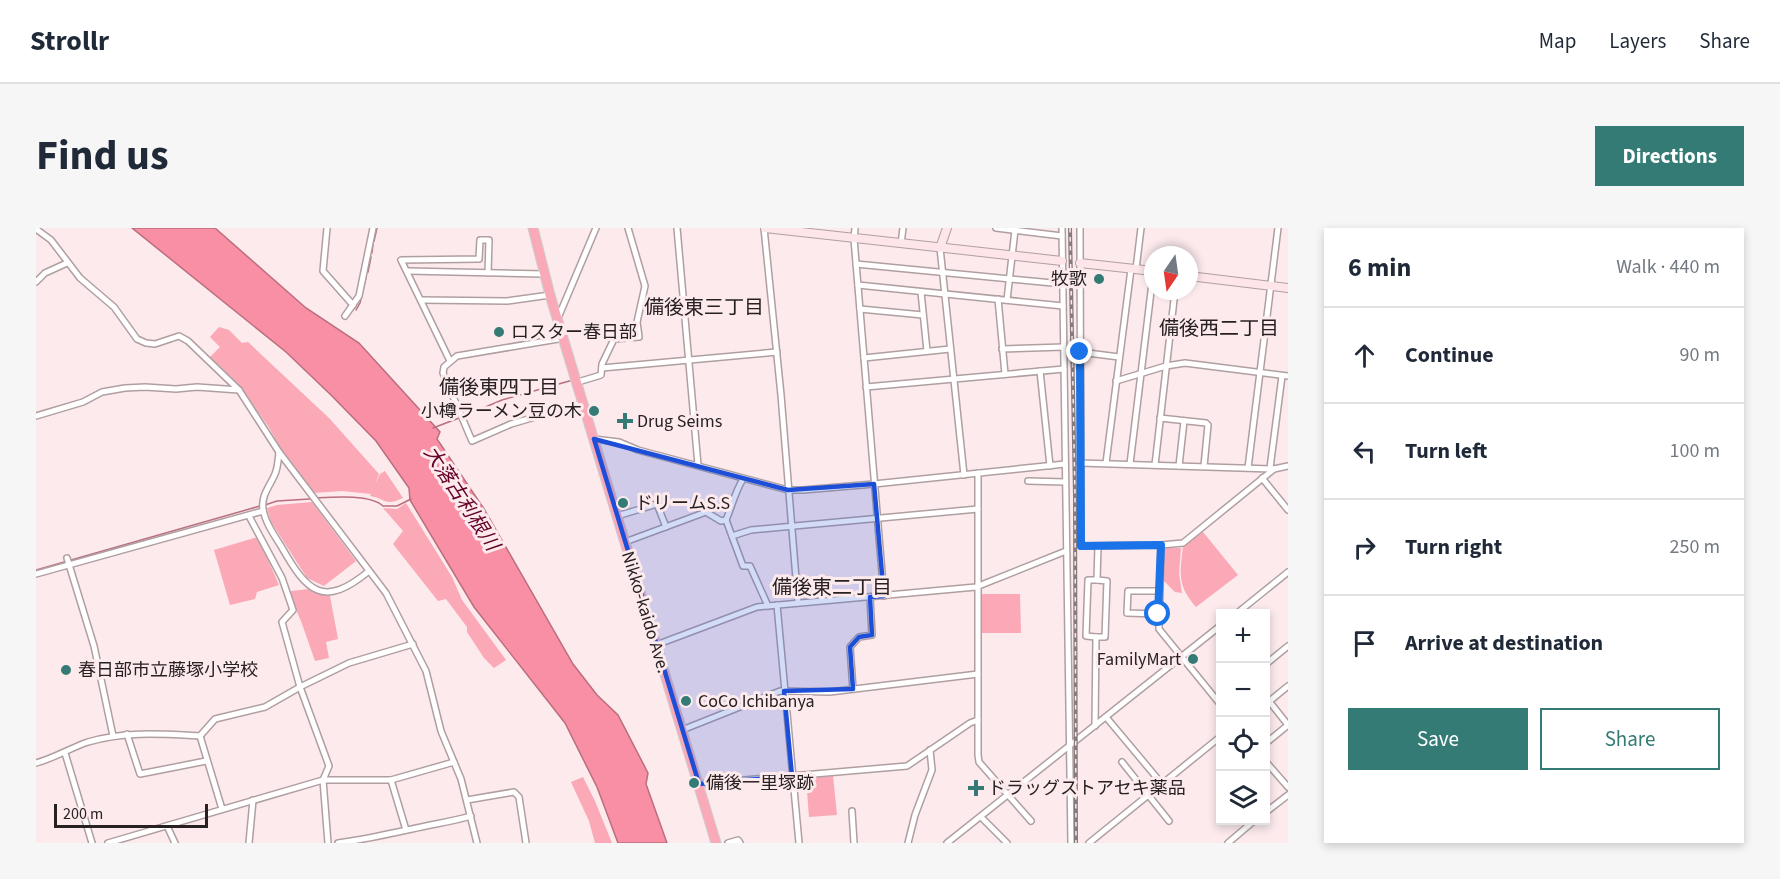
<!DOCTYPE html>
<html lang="en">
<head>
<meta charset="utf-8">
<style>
  :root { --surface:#fff; --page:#f6f6f7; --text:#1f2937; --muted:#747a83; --line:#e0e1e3; --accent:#347b76 }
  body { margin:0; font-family:"Source Sans 3","Noto Sans JP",sans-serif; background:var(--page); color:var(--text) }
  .controls { position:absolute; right:18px; bottom:18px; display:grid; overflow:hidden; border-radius:0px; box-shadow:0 3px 9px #0003 }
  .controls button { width:54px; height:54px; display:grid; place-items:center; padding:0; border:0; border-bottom:2px solid var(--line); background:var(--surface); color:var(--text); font:30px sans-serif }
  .compass { position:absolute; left:1108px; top:18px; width:54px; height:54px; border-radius:50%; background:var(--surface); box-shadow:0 3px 9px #0003; rotate:193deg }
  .scale { position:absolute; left:18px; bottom:15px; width:154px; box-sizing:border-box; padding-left:6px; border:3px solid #272122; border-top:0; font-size:16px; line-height:21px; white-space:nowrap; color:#272122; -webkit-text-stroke:4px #fceaed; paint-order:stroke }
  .stop { position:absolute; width:18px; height:18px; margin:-14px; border:4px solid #1a73e8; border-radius:50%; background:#fff }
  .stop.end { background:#1a73e8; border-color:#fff; box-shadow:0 2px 6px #0008 }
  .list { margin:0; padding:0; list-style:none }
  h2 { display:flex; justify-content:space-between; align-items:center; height:78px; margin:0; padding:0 24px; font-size:26px }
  h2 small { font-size:20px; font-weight:400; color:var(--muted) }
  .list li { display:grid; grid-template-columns:39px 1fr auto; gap:18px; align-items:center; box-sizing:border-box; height:96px; padding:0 24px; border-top:2px solid var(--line) }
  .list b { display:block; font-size:22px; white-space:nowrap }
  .list em { font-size:20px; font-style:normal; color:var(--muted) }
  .actions { display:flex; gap:12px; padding:18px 24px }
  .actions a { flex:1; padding:14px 0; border:2px solid var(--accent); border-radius:0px; text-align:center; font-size:21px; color:var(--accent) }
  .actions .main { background:var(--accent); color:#fff }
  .icon { flex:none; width:33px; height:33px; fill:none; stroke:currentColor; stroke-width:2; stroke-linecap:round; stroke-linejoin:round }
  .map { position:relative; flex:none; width:1252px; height:615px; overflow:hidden; border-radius:0px }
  header { display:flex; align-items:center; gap:36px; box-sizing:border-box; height:84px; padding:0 30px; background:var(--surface); border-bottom:2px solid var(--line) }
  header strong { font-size:28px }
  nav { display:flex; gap:33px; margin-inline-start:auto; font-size:21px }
  .intro { display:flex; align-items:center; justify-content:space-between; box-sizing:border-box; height:144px; padding:0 36px }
  h1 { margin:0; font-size:42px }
  .button { padding:15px 27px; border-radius:0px; background:var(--accent); color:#fff; font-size:21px; font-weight:700 }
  main { display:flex; gap:36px; padding:0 36px }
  aside { flex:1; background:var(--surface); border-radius:0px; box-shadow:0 3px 9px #0003 }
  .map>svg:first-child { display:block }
  .green { fill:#fba8b7 }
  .water { fill:#f98fa5; stroke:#ba6e7e; stroke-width:1.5 }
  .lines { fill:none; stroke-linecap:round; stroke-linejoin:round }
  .stream { stroke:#ba6e7e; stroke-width:1.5 }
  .street-casing { stroke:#b09fa1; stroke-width:8 }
  .secondary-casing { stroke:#b09fa1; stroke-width:10 }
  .highway-casing { stroke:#cfcece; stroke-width:11 }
  .street { stroke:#fff; stroke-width:5 }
  .secondary { stroke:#fde5ea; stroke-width:8 }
  .highway { stroke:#f9a9b8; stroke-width:9 }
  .rail-casing { stroke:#867b7d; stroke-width:4 }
  .rail { stroke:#fceaed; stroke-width:1.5; stroke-dasharray:4.5; stroke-linecap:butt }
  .route { stroke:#1a73e8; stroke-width:8 }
  .marked { fill:#1d4ed8; fill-opacity:0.2; stroke:#1d4ed8; stroke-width:4.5; stroke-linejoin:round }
  .poi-dot { fill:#347b76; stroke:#fceaed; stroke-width:2 }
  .labels { text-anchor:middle; stroke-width:6; stroke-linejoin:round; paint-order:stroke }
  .poi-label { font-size:18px; fill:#272122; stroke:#fceaed; text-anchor:start }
  .street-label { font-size:18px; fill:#272122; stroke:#fceaed }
  .neighbourhood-label { font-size:20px; fill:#272122; stroke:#fceaed }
  .water-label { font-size:20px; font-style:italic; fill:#640127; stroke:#fceaed }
</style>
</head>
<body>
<header>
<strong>Strollr</strong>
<nav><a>Map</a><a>Layers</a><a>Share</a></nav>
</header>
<div class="intro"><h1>Find us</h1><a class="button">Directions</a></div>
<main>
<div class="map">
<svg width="1252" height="615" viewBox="0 0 1252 615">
  <rect width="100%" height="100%" fill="#fceaed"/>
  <!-- green -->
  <g class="green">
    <path d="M 183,99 L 193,102 L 206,115 L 212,114 L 293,190 L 343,246 L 339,256 L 344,246 L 349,243 L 367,270 C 349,279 349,270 334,268 L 335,266 L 306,263 L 278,265 L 244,219 L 232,198 L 201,155 L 174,129 L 184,119 L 174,109 Z"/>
    <polygon points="276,274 320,333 288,358 271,350 235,294 231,280 241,277"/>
    <polygon points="370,275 416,349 426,372 470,432 458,440 448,430 431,404 431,399 410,371 402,373 357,316 367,303 347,280 361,281"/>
    <path d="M 1167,304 L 1202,347 L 1160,379 C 1141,357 1144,346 1147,318 Z"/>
    <polygon points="222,309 243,357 221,364 219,371 194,377 178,322"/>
    <polygon points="1127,320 1145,320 1143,346 1146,365 1139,364 1126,351"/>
    <polygon points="273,361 294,368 302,411 290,414 293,430 279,433 265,393 254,368 255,363"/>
    <polygon points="943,366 984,366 985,405 943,405"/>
    <polygon points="797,548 801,587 773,589 770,550"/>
    <polygon points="547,549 559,573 576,615 559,615 553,593 535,554"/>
  </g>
  <!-- water -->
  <polygon class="water" points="96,0 179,0 270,80 323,115 404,204 401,211 448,281 537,436 561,467 582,487 612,545 610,556 631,615 582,615 561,559 529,495 438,379 374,272 373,260 340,213 296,168 250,124"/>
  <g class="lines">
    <!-- stream -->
    <g class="stream">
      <polyline points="338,13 341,0"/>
      <polyline points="336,25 337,16"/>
      <polyline points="332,44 335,29"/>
      <polyline points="320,82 324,75 330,49"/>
      <polyline points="428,188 466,172 537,152"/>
      <polyline points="397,200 423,190"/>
      <path d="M 279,270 C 297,269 334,266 347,278 L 361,278 L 375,271"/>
      <polyline points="229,277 241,273 274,271"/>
      <polyline points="0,342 224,278"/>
    </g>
    <defs>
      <g id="street">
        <polyline points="291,0 287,43 317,77"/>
        <polyline points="641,0 662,237"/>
        <polyline points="728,0 745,167 762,375"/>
        <polyline points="819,0 818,11 848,368"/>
        <polyline points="960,0 1026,8"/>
        <polyline points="1026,0 1035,615"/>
        <polyline points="1044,0 1045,318 1125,317 1147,315 1238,241"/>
        <polyline points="0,1 15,12 44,50 78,79 101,111 110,115 119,116 143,108 152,113 203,162 243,224 350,365 390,443 405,503 425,551 441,615"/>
        <polyline points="865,16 867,0"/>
        <polyline points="904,20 928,247"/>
        <polyline points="820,36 1027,56"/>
        <polyline points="1100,41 1105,0"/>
        <polyline points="372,43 508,46"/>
        <polyline points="0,54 9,45 31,35"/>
        <polyline points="822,57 1027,78"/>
        <polyline points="885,64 891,123"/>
        <polyline points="962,71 969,146"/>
        <polyline points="385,72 471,73 514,67"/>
        <polyline points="971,72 979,2"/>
        <polyline points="824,81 887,87"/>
        <polyline points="309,88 323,68 337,0"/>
        <polyline points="522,90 560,0"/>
        <polyline points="528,110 421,128 408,139 407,145 436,213 475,196 547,175"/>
        <polyline points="966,121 1028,119"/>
        <polyline points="1044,124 1083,129"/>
        <polyline points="828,130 914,121"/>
        <polyline points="414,133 365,32 443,31 444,12 453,12 452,45"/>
        <polyline points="566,140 741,124"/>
        <polyline points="1004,143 1014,238"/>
        <polyline points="1080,153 1130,138 1149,135 1252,148"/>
        <polyline points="542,154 565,147 566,136 578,111 603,109 601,94 609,58 592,0"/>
        <polyline points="830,159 1028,141"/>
        <polyline points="0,188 47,174 66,164 89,160 109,159 140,161 161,159 203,162"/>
        <polyline points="1124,190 1170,195 1172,197 1168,238"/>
        <polyline points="558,211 583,214 602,222 752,262 767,262 838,256 1029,236"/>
        <path d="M 243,224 C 242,232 242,239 239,246 C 234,258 225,267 227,281 C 229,294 238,307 245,318 C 271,364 287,381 333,343"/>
        <polyline points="1044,235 1238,241 1252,238"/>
        <polyline points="1070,235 1095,41"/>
        <polyline points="1094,236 1117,47"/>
        <polyline points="1119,237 1139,63"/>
        <polyline points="1143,238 1148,193"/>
        <polyline points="1212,240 1242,0"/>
        <polyline points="1234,240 1246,148"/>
        <polyline points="942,245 942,527 943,534 995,593"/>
        <polyline points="1226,250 1252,282"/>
        <path d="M 707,251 C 699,264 696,278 690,292 L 707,338 L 714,338 L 732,378"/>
        <polyline points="992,253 1029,254"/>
        <polyline points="213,288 246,350 257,382 246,394 264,459 293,538 287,552 292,615"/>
        <polyline points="581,288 621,276 630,299"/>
        <polyline points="696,308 715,302 942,281"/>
        <polyline points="589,314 670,284 685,293 690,292"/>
        <polyline points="1125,317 1123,401 1184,476"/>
        <polyline points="31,330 58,418 77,508"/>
        <polyline points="0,346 227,283"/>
        <polyline points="741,377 763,615"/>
        <polyline points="1122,386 1091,385 1092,363 1123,363"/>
        <polyline points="1200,386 1252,344"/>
        <polyline points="1060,409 1050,408 1052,352 1061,352"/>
        <polyline points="620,417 721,379 940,359 1030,323"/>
        <polyline points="1230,436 1252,418"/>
        <polyline points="817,461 814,419 823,409 836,407 834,369"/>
        <polyline points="1233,473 1252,497"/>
        <polyline points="1230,476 1252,458"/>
        <polyline points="1070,489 1126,556"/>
        <polyline points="1059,498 1060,409 1069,409 1071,353 1061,352 1062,318"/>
        <polyline points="646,502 744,463 794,464 942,446"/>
        <polyline points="91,506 104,546 170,533"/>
        <polyline points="164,508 179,491 229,479 264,459 313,435 377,416"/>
        <polyline points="164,508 186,581"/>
        <polyline points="1230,515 1252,497"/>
        <polyline points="29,525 56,615"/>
        <polyline points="1086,534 1133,593"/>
        <polyline points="1230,534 1252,559"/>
        <path d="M 0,535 C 19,530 34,520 52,514 C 89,503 126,506 164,508"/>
        <polyline points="355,552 370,602"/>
        <polyline points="663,556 871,538 934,495 942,492"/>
        <polyline points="431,572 478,564 483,569 490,615"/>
        <polyline points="816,583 818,615"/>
        <polyline points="1230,584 1252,567"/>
        <polyline points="945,589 971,615"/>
        <polyline points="131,598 139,615"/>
        <polyline points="72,615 287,552 355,552 418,534"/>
        <polyline points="213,615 217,572"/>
        <path d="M 302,615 C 327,612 351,606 376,601 C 396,596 415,594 435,588"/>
        <polyline points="692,615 702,612 704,615"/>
        <polyline points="872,615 879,587 896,542 894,522"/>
        <polyline points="911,615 1184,398"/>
        <polyline points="1053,615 1184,509"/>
        <polyline points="1192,615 1219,592"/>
      </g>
      <g id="secondary">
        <polyline points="729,0 1026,33"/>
        <polyline points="904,20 911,0"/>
        <polyline points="1044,35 1117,43"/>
        <polyline points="1153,48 1252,60"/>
      </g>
      <polyline id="highway" points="497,0 514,67 680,615"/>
    </defs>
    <!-- street casing -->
    <use href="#street" class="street-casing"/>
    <!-- secondary casing -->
    <use href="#secondary" class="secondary-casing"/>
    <!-- highway casing -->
    <use href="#highway" class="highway-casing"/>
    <!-- street -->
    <use href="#street" class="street"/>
    <!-- secondary -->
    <use href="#secondary" class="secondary"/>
    <!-- highway -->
    <use href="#highway" class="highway"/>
    <defs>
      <polyline id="rail" points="1034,0 1039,268 1040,615"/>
    </defs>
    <!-- rail casing -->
    <use href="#rail" class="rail-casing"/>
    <!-- rail -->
    <use href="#rail" class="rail"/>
  </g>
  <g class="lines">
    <!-- route -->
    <polyline class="route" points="1044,124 1045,318 1125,317 1122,386"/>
  </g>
  <!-- marked area -->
  <path class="marked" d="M 558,211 L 752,262 L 838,256 L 848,368 L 834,369 L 836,407 L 823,409 L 814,419 L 817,461 L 748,463 L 756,548 L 663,556 Z"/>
  <!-- markers -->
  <g class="poi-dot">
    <circle cx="1063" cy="51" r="6"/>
    <circle cx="463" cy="104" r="6"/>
    <circle cx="558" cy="183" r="6"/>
    <path d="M586 184h6v6h6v6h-6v6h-6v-6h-6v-6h6z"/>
    <circle cx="587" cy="275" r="6"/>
    <circle cx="1157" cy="431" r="6"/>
    <circle cx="30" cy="442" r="6"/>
    <circle cx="650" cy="473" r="6"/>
    <circle cx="658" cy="555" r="6"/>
    <path d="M937 551h6v6h6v6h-6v6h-6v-6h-6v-6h6z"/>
  </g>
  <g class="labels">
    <!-- poi labels -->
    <g class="poi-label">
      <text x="1051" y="57" text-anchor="end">牧歌</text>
      <text x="475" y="110">ロスター春日部</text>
      <text x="546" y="189" text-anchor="end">小樽ラーメン豆の木</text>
      <text x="601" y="199">Drug Seims</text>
      <text x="599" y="281">ドリームS.S</text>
      <text x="1145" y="437" text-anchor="end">FamilyMart</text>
      <text x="42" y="448">春日部市立藤塚小学校</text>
      <text x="662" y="479">CoCo Ichibanya</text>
      <text x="670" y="561">備後一里塚跡</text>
      <text x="952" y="566">ドラッグストアセキ薬品</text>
    </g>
    <!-- street labels -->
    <g class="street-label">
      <text transform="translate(610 384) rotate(73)" y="6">Nikko-kaido Ave.</text>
    </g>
    <!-- neighbourhood labels -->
    <g class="neighbourhood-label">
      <text x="668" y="86">備後東三丁目</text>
      <text x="1183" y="107">備後西二丁目</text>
      <text x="463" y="166">備後東四丁目</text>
      <text x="796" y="366">備後東二丁目</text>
    </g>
    <!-- water labels -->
    <g class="water-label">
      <text transform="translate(426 270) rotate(57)" y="7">大落古利根川</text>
    </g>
  </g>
</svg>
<div class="controls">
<button>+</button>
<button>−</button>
<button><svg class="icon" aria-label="locate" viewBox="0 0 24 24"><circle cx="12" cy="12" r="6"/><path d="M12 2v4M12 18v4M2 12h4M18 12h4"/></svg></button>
<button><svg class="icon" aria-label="layers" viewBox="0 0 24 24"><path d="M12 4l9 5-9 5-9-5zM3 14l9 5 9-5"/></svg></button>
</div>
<svg class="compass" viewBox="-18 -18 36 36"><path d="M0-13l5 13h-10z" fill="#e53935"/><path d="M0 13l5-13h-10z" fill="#747a83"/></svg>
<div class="scale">200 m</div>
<div class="stop" style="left:1122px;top:386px"></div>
<div class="stop end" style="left:1044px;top:124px"></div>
</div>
<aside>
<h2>6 min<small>Walk · 440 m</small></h2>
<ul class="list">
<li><svg class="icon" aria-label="ahead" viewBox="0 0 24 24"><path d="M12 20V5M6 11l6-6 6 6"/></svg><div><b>Continue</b></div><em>90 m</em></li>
<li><svg class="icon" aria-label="left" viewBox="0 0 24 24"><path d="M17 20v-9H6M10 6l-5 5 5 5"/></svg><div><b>Turn left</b></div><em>100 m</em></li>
<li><svg class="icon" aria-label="right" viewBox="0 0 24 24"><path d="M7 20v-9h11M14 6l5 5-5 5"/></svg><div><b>Turn right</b></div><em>250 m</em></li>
<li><svg class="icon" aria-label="arrive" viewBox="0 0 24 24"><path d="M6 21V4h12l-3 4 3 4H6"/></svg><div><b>Arrive at destination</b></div></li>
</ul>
<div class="actions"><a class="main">Save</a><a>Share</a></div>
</aside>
</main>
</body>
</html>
